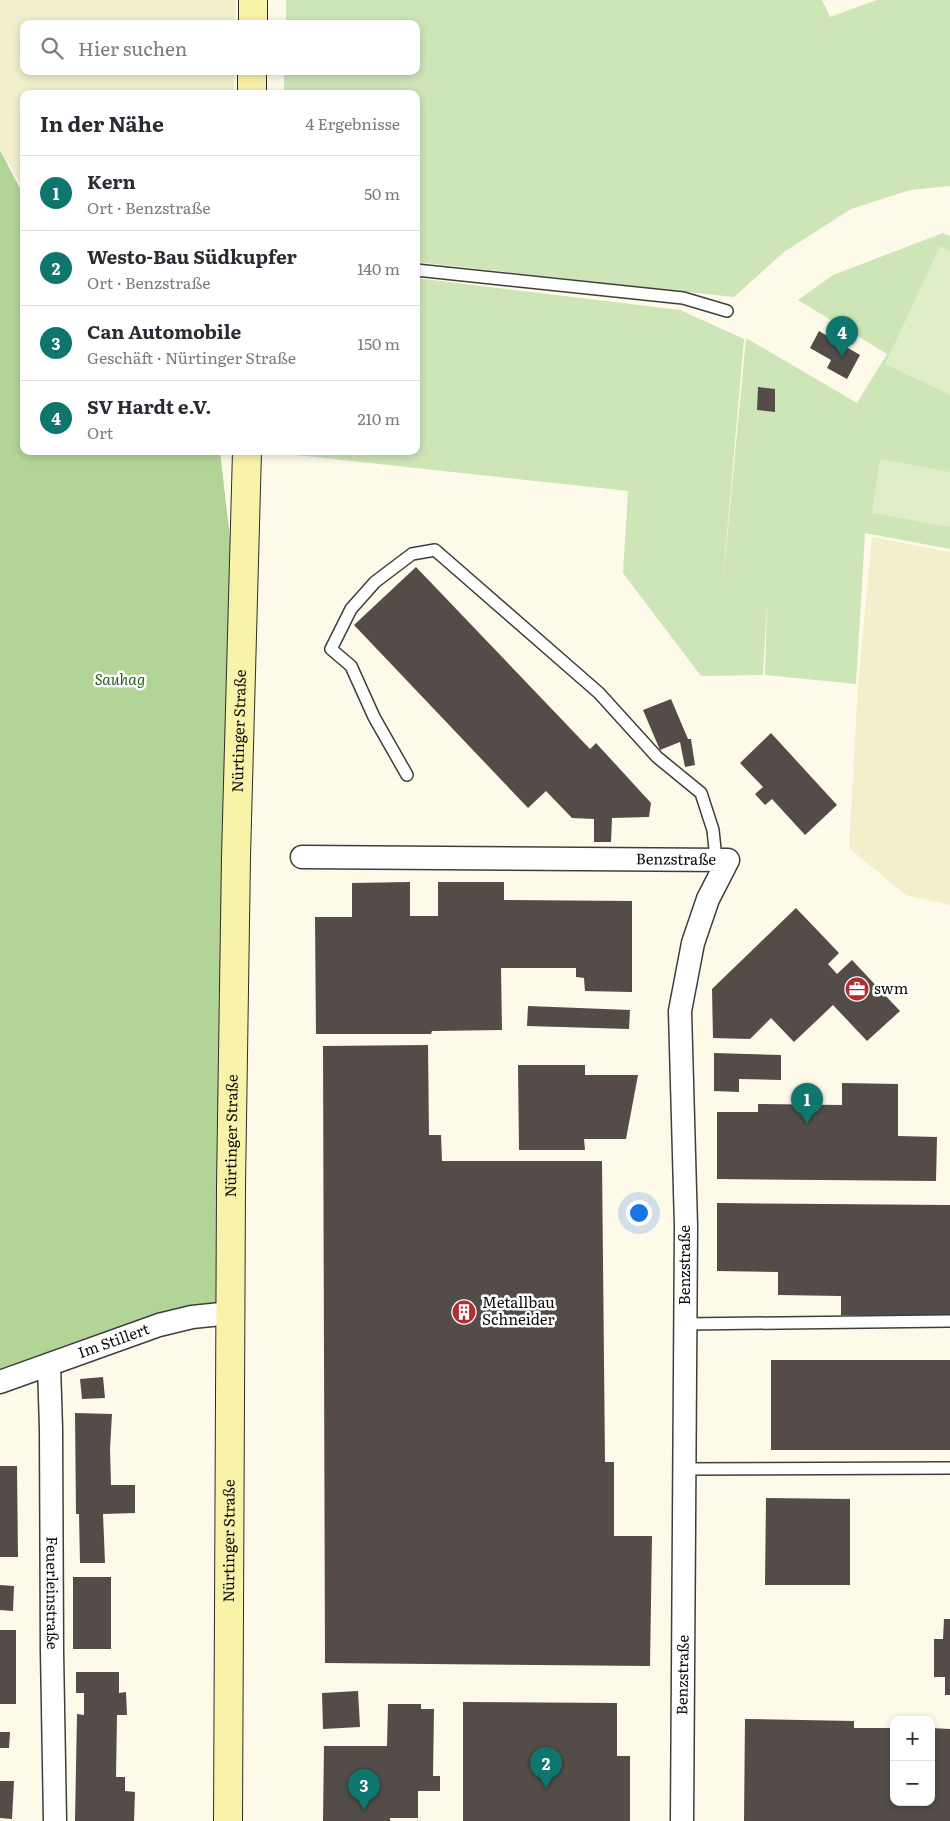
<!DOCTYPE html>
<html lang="de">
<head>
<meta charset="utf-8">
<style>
  :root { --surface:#fff; --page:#f2f2f3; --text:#2b2b33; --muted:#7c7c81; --line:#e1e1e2; --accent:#0f766e }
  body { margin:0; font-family:Literata,serif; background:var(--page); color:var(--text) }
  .controls { position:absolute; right:15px; bottom:15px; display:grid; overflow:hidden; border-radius:10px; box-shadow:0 2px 8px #0003 }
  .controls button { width:45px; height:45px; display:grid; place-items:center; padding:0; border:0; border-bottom:1px solid var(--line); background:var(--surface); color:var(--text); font:25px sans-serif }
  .you { position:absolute; left:638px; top:1212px; width:18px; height:18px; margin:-12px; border:4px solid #fff; border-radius:50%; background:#1a73e8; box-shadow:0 0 0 8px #1a73e833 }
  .badge { display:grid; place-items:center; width:32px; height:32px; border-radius:50%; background:var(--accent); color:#fff; font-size:16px; font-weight:700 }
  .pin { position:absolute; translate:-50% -41px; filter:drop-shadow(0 1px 2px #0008) }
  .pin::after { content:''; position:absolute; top:26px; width:18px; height:15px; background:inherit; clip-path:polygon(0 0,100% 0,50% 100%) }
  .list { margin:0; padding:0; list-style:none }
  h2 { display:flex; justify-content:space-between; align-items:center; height:65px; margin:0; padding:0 20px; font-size:21px }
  h2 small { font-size:16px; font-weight:400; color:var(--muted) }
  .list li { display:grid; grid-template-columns:32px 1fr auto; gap:15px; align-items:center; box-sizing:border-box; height:75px; padding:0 20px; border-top:1px solid var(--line) }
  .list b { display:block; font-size:19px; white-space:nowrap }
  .list p { margin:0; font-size:16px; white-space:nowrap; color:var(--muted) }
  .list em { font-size:16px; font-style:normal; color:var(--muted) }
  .icon { flex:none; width:28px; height:28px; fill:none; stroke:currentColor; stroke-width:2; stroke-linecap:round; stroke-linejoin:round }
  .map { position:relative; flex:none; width:950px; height:1821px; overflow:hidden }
  .search { position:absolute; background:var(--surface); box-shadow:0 2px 8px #0003; left:20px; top:20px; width:400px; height:55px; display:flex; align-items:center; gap:12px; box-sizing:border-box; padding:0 18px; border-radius:10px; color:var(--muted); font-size:19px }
  .panel { position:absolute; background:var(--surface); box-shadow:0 2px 8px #0003; left:20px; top:90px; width:400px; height:365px; border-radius:10px }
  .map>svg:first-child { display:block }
  .farmland { fill:#f1efcc }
  .green { fill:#cee5b7 }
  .forest { fill:#b2d597 }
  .pitch { fill:#dfedc8 }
  .building { fill:#534c48 }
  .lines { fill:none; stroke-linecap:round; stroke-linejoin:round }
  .service-casing { stroke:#3e3e3e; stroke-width:14 }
  .minor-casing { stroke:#3e3e3e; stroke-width:25 }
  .secondary-casing { stroke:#2d2d2d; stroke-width:30 }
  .service { stroke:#fff; stroke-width:11 }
  .minor { stroke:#fff; stroke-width:22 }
  .secondary { stroke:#f9f2a9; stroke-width:28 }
  .labels { text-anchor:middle; stroke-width:5; stroke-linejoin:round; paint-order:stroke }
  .park-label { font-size:15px; font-style:italic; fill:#2c5d20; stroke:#fff }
  .street-label { font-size:15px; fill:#0b0b0b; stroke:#fff }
  .poi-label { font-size:15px; fill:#0b0b0b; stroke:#fff; text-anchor:start }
</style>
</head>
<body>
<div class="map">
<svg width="950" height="1821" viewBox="0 0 950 1821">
  <rect width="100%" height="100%" fill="#fefaea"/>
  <!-- farmland -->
  <g class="farmland">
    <polygon points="0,0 236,0 235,24 24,24 24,71 234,71 234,94 24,94 24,189 0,149"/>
    <polygon points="872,537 950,552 950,905 906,895 849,848 858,686"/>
  </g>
  <!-- green -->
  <g class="green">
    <polygon points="286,0 822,0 830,17 877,0 950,0 950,186 910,190 851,209 784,252 734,297 416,262 416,94 284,94 284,71 416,71 416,24 286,24"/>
    <polygon points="943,233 950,236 950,549 865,533 856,684 765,675 767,600 763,675 701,676 623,573 628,491 296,455 296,451 416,451 416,278 680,310 744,339 722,592 746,338 857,403 887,354 798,300 833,275"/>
  </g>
  <!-- forest -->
  <polygon class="forest" points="0,150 24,196 24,451 220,451 242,643 231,1313 0,1382"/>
  <!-- pitch -->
  <g class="pitch">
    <polygon points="940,246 950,251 950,395 885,364"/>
    <polygon points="880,459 950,472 950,527 872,513"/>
  </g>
  <!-- building -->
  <g class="building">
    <polygon points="819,331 860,355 847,379 827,368 831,360 810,348"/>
    <polygon points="758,387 775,389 775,412 757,410"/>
    <polygon points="416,567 590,749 596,743 651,803 649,817 612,818 611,842 594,842 594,819 572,818 546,791 528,808 354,625"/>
    <polygon points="671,699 688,739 691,739 695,765 685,767 680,742 660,750 643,710"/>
    <polygon points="771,733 837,805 805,835 772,799 765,805 755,794 763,787 740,763"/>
    <polygon points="410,882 410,916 438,916 438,882 504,882 504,900 632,901 632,992 585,991 584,978 576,977 576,968 501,968 502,1030 432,1031 431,1034 316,1034 315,917 352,917 352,883"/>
    <polygon points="796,908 839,953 828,964 837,974 852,960 900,1011 867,1041 833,1005 794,1042 771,1018 750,1039 713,1038 712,989"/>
    <polygon points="528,1006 630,1010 629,1029 527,1026"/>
    <polygon points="428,1045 429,1135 441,1135 442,1161 602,1161 605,1462 614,1462 614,1536 652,1536 650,1666 325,1663 323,1046"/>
    <polygon points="714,1053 781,1055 781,1080 739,1079 739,1092 714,1091"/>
    <polygon points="518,1065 585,1065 585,1075 638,1075 626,1139 584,1139 585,1150 519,1150"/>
    <polygon points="842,1083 898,1084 898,1136 937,1137 936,1181 717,1179 717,1112 758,1112 758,1104 842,1105"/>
    <polygon points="717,1203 950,1205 950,1316 841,1315 841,1296 778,1295 778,1272 717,1271"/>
    <rect x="771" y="1360" width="179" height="90"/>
    <polygon points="103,1377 105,1398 82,1399 80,1379"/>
    <polygon points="75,1413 112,1414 110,1449 111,1485 135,1485 135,1513 103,1514 105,1563 80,1563 79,1514 76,1514"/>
    <polygon points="0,1466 17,1466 18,1557 0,1557"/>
    <polygon points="766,1498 850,1499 850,1585 765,1585"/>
    <rect x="73" y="1577" width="38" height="72"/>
    <polygon points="0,1585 14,1586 13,1611 0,1610"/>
    <polygon points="944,1619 950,1619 950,1695 945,1695 945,1677 934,1677 934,1639 943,1639"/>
    <rect x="0" y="1630" width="16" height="74"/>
    <polygon points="76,1672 119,1672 119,1693 126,1692 127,1715 117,1715 116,1777 125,1777 125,1791 135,1792 134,1821 75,1821 77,1714 84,1715 84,1693 76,1693"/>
    <polygon points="358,1691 360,1727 323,1729 322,1693"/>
    <polygon points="463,1702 617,1703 617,1756 630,1756 630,1821 463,1821"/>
    <polygon points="388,1704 421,1704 421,1709 434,1709 433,1776 440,1776 440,1791 418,1791 418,1818 390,1818 390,1821 323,1821 324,1746 387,1746"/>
    <polygon points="745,1719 854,1721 854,1728 894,1728 894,1802 931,1802 931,1728 950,1729 950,1821 744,1821"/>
    <polygon points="0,1732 10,1732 9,1748 0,1748"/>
    <polygon points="0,1781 14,1781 12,1819 0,1818"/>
  </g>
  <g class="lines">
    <defs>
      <g id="service">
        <polyline points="416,270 683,298 727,311"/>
        <polyline points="407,775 374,717 351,666 331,649 351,609 375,582 412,554 435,550 599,693 657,757 701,793 713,830 716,859"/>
        <polyline points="685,1324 950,1321"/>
        <polyline points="683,1469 950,1468"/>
      </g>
      <g id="minor">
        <path id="s1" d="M 302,857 L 728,860 L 708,899 L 693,943 L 680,1011 L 686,1226 L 682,1821"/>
        <path id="s2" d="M 49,1365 L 51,1429 L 52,1651 L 55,1821"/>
        <path id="s3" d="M 0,1382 L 159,1325 L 192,1317 L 231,1313"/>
      </g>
      <g id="secondary">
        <polyline points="253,24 253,0"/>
        <polyline points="252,94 252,71"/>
        <path id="s4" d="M 228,1821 L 231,1187 L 236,857 L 247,451"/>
      </g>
    </defs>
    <!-- service casing -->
    <use href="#service" class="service-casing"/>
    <!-- minor casing -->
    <use href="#minor" class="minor-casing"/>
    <!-- secondary casing -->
    <use href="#secondary" class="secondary-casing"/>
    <!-- service -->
    <use href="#service" class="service"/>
    <!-- minor -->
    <use href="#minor" class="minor"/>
    <!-- secondary -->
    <use href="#secondary" class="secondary"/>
  </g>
  <!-- icons -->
  <defs>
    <symbol id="office-disc" viewBox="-11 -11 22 22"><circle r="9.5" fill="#b12d31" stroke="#fff"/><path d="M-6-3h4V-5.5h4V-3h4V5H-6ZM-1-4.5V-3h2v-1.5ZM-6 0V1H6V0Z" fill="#fff"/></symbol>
    <symbol id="building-disc" viewBox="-11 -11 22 22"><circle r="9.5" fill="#b12d31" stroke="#fff"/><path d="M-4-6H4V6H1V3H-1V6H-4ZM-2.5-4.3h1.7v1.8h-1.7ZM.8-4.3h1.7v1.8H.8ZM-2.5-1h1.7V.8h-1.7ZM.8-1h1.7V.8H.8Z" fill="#fff"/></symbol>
  </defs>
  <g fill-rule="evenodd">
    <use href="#office-disc" x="843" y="975" width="28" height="28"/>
    <use href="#building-disc" x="450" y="1298" width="28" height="28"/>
  </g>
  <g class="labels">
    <!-- park labels -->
    <g class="park-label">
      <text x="120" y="685">Sauhag</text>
    </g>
    <!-- street labels -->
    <g class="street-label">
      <text dy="5" stroke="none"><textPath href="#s4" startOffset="1090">Nürtinger Straße</textPath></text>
      <text dy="5" stroke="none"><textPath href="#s1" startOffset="374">Benzstraße</textPath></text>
      <text dy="5" stroke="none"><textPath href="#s4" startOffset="685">Nürtinger Straße</textPath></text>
      <text transform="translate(685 1265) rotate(-90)" y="5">Benzstraße</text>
      <text dy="5" stroke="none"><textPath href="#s3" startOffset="121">Im Stillert</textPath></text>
      <text dy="5" stroke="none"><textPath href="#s4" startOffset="280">Nürtinger Straße</textPath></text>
      <text dy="5" stroke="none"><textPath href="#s2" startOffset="228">Feuerleinstraße</textPath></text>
      <text transform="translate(683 1675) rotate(-89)" y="5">Benzstraße</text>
    </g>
    <!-- poi labels -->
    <g class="poi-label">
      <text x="874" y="994">swm</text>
      <text x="482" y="1308">Metallbau<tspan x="482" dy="17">Schneider</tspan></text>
    </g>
  </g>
</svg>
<div class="controls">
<button>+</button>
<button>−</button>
</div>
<div class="you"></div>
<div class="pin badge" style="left:807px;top:1124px">1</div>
<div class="pin badge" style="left:546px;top:1788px">2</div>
<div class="pin badge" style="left:364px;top:1810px">3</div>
<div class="pin badge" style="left:842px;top:357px">4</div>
<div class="search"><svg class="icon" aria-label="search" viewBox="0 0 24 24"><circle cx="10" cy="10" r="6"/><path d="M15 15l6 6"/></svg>Hier suchen</div>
<section class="panel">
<h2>In der Nähe<small>4 Ergebnisse</small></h2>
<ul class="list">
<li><span class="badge">1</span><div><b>Kern</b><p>Ort · Benzstraße</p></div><em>50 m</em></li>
<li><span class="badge">2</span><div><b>Westo-Bau Südkupfer</b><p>Ort · Benzstraße</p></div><em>140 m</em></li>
<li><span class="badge">3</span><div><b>Can Automobile</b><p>Geschäft · Nürtinger Straße</p></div><em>150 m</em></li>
<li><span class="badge">4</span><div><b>SV Hardt e.V.</b><p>Ort</p></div><em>210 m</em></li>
</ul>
</section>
</div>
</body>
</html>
